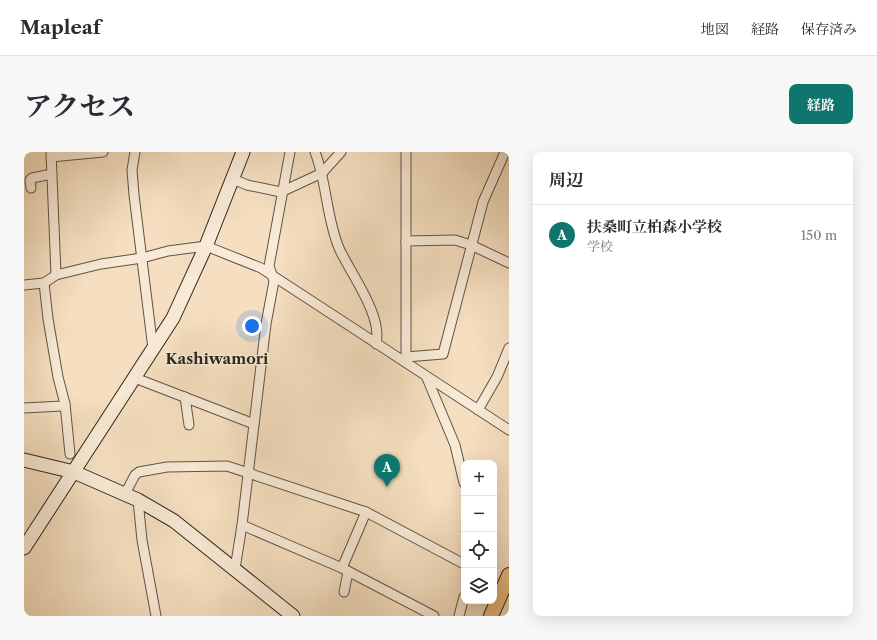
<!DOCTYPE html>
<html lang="ja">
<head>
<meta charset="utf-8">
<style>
  :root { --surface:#fff; --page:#f7f7f7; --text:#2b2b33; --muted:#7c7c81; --line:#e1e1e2; --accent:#0f766e }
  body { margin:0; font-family:"Libre Caslon Text","Noto Serif JP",serif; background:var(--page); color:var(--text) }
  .controls { position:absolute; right:12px; bottom:12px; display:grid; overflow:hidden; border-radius:8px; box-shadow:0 4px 16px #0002 }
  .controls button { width:36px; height:36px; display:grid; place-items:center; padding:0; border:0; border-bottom:1px solid var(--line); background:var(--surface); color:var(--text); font:20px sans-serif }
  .you { position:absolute; left:228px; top:174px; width:14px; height:14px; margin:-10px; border:3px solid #fff; border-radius:50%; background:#1a73e8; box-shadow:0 0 0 6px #1a73e833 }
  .badge { display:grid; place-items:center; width:26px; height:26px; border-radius:50%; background:var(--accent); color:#fff; font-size:13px; font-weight:700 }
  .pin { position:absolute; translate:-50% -33px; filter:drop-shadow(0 1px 2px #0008) }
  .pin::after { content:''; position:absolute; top:21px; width:14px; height:12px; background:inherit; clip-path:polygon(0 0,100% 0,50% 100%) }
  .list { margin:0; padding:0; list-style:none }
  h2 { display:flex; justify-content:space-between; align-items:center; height:52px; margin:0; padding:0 16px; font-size:17px }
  h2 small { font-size:13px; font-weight:400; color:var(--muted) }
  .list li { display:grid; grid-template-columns:26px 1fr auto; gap:12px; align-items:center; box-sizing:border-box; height:60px; padding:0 16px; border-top:1px solid var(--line) }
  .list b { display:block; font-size:15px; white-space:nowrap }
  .list p { margin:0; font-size:13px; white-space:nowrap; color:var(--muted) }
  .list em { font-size:13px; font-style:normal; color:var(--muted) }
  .icon { flex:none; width:22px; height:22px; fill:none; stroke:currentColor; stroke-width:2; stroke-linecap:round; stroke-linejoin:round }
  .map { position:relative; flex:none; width:485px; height:464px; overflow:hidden; border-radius:8px }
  header { display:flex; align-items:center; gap:24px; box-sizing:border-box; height:56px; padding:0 20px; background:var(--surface); border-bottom:1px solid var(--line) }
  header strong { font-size:19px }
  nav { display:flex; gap:22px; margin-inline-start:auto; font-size:14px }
  .intro { display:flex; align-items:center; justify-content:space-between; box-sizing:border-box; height:96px; padding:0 24px }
  h1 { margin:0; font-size:28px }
  .button { padding:10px 18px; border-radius:8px; background:var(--accent); color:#fff; font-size:14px; font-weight:700 }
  main { display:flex; gap:24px; padding:0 24px }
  aside { flex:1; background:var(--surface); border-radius:8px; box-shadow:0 4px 16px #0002 }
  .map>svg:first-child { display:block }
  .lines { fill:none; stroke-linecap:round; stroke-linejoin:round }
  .street-casing { stroke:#605345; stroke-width:11 }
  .secondary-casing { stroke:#2e241c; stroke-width:15 }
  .primary-casing { stroke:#2e241c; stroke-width:16 }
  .street { stroke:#f8ead6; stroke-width:9 }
  .secondary { stroke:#f8ead6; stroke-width:13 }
  .primary { stroke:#eac080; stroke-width:14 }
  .labels { text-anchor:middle; stroke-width:3; stroke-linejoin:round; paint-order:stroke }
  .quarter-label { font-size:15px; font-weight:bold; fill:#2e241c; stroke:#f8ead6 }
</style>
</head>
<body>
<header>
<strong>Mapleaf</strong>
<nav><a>地図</a><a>経路</a><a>保存済み</a></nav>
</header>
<div class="intro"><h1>アクセス</h1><a class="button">経路</a></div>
<main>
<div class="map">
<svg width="485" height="464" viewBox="0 0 485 464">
  <rect width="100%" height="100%" fill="#f5dfc0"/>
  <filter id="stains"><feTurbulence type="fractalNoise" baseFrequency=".005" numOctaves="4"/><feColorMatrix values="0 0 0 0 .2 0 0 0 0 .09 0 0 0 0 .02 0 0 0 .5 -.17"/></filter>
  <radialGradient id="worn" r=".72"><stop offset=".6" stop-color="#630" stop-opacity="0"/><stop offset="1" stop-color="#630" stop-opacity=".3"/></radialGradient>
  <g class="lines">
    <defs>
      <g id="street">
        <polyline points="27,0 32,123"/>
        <polyline points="111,0 108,18 110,43 129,197"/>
        <path d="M 291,0 C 303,30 302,65 315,96 C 326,121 359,163 352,192"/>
        <polyline points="382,0 382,210"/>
        <polyline points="27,5 79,0"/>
        <polyline points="209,27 223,33 257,40 298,21 317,0"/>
        <polyline points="7,36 6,28 8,26 28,22"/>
        <polyline points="382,89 431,88 447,93 485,111"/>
        <polyline points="20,131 24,167 34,225 41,252 46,302"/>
        <polyline points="0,133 20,131 32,123 77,112 118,106 144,99 182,94 237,116 485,278"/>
        <polyline points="382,205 419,202 459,50 481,0"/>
        <polyline points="111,226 230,272"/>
        <polyline points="403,226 431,293 440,331"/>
        <polyline points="161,245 165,273"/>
        <polyline points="0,256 38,254 41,252"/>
        <polyline points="454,258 473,225 485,196"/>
        <polyline points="101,342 111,323 115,320 143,315 203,314 342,360 440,412"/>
        <polyline points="114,348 118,388 132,464"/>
        <polyline points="218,373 318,416 410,464"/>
        <path d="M 318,416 C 326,397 334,379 342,360"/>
        <polyline points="211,417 218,373 242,172 250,129 245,114 266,0"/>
        <polyline points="320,440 324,420"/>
        <polyline points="435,464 440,445"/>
      </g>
      <g id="secondary">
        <polyline points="0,308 50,320 114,348 150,369 269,464"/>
        <polyline points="0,396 149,166 182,94 219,0"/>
      </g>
      <polyline id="primary" points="467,464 485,423"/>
    </defs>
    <!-- street casing -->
    <use href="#street" class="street-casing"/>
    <!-- secondary casing -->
    <use href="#secondary" class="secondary-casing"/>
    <!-- primary casing -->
    <use href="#primary" class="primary-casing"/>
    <!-- street -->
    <use href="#street" class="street"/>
    <!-- secondary -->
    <use href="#secondary" class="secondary"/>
    <!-- primary -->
    <use href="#primary" class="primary"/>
  </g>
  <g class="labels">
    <!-- quarter labels -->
    <g class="quarter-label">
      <text x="193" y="212">Kashiwamori</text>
    </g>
  </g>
  <rect width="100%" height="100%" filter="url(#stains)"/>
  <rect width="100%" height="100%" fill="url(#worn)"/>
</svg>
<div class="controls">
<button>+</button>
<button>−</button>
<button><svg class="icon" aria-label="locate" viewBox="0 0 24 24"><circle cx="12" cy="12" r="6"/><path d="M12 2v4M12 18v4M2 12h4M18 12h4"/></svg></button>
<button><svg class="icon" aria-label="layers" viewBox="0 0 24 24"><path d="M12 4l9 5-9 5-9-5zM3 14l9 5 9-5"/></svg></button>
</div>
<div class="you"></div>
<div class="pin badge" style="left:363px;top:335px">A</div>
</div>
<aside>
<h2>周辺<small></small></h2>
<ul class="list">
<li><span class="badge">A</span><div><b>扶桑町立柏森小学校</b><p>学校</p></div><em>150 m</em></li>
</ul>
</aside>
</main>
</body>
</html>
